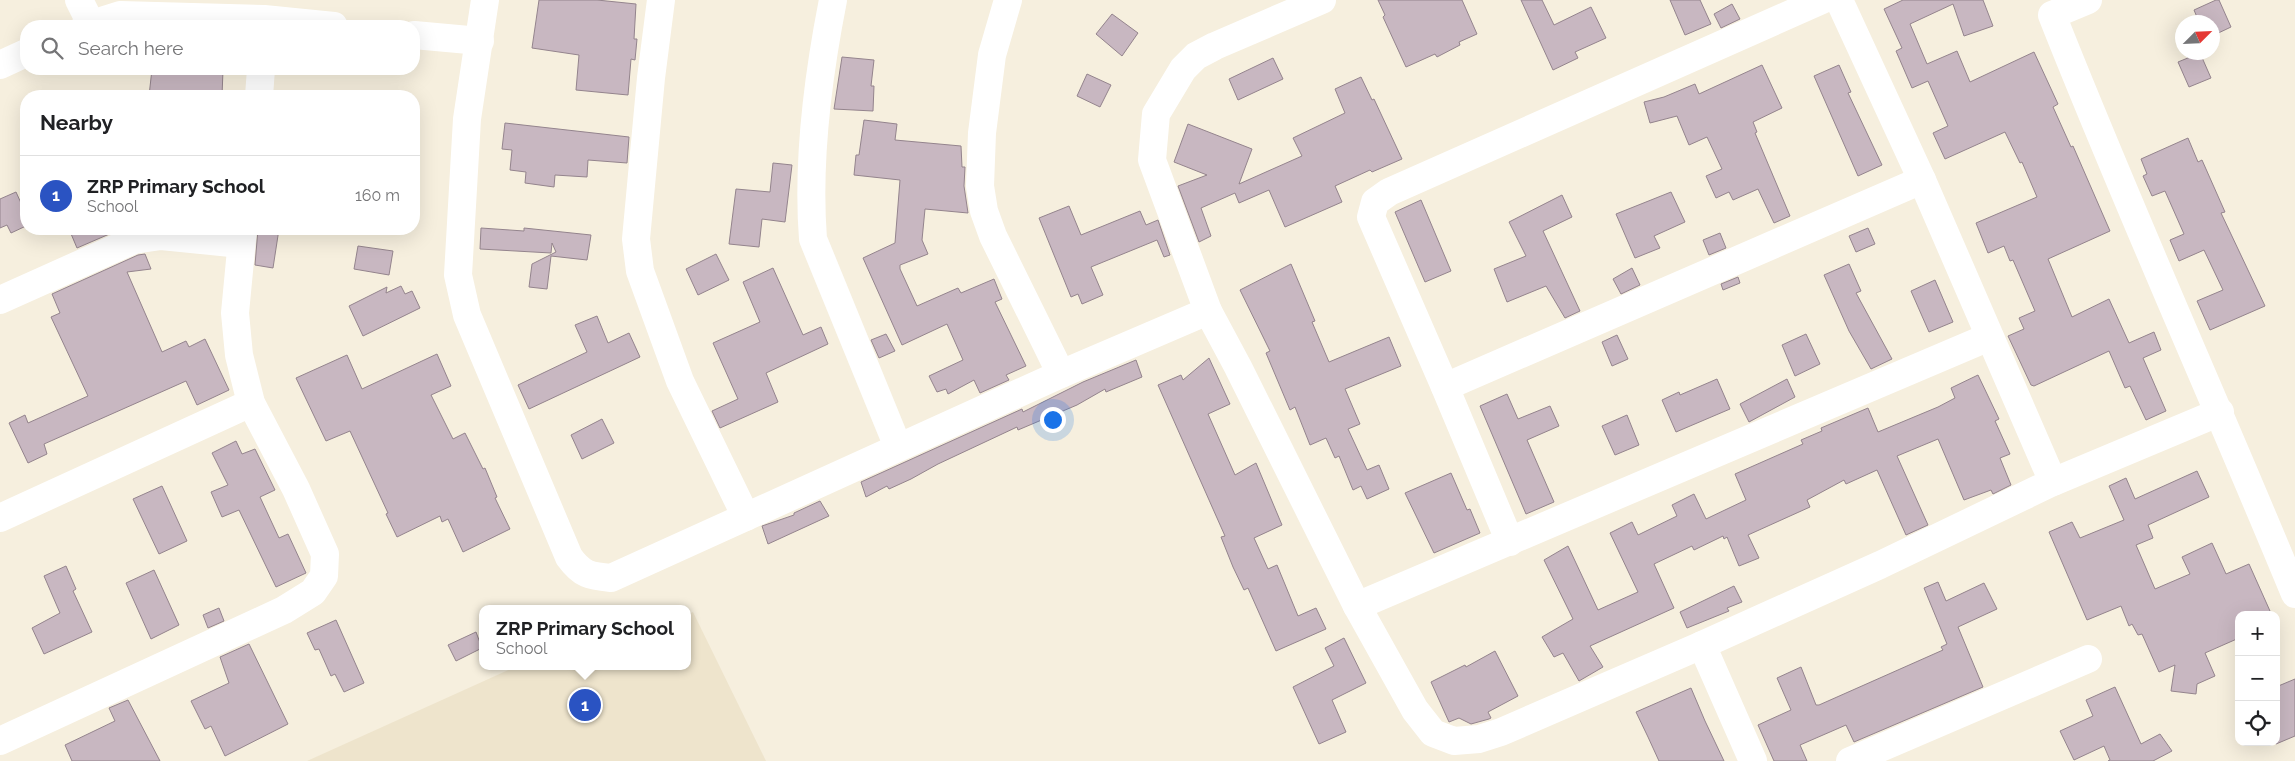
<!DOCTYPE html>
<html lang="en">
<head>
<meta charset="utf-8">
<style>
  :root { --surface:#fff; --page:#f6f6f6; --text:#202124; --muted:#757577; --line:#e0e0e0; --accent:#2a53c2 }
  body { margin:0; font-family:Raleway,sans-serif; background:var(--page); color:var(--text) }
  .controls { position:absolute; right:15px; bottom:15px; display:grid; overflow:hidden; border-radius:10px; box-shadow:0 5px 20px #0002 }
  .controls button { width:45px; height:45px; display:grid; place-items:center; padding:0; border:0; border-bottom:1px solid var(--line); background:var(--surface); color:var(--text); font:25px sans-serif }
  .compass { position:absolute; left:2175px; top:15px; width:45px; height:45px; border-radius:50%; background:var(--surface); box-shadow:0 5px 20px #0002; rotate:66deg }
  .you { position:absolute; left:1052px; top:419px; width:18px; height:18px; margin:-12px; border:4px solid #fff; border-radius:50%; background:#1a73e8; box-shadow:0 0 0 8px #1a73e833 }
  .badge { display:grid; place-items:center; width:32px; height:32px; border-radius:50%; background:var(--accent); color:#fff; font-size:16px; font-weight:700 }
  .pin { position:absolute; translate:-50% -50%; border:2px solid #fff; box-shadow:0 1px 5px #0006 }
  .popup { position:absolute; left:479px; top:605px; width:212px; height:65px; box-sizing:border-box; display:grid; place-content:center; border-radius:10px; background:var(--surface); filter:drop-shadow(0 1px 4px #0005); font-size:16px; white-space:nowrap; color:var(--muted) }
  .popup b { font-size:19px; color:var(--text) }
  .popup::after { content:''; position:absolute; left:50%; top:100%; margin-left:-10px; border:10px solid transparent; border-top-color:var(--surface) }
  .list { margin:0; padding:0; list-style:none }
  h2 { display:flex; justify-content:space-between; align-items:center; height:65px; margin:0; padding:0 20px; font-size:21px }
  h2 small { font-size:16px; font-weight:400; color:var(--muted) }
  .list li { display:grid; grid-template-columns:32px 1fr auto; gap:15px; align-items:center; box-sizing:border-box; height:80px; padding:0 20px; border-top:1px solid var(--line) }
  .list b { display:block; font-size:19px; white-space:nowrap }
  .list p { margin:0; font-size:16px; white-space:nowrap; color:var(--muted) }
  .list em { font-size:16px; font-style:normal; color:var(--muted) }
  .icon { flex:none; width:28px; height:28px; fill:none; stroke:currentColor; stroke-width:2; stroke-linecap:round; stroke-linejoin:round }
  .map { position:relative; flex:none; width:2295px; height:761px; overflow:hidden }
  .search { position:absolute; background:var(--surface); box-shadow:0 5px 20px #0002; left:20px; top:20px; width:400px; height:55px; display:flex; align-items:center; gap:12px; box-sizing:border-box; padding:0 18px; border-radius:20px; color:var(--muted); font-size:19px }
  .panel { position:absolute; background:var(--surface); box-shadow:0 5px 20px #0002; left:20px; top:90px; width:400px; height:145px; border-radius:20px }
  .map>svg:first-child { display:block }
  .built { fill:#eee4cc }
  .building { fill:#c8b7c1; stroke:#94848d }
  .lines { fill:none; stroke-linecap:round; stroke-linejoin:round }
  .minor { stroke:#fff; stroke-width:28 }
</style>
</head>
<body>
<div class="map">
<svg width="2295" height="761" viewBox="0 0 2295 761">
  <rect width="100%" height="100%" fill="#f6efde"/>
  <!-- built -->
  <polygon class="built" points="693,612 766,761 307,761 517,666 688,666 688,614"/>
  <!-- building -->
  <g class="building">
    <polygon points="539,0 597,0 636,4 634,39 637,39 635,60 631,59 628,95 576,90 579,55 532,48"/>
    <polygon points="1378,0 1462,0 1477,34 1459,42 1460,45 1437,57 1435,54 1406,67 1383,17 1385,15"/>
    <polygon points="1521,0 1542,0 1554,25 1591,7 1606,38 1575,52 1578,58 1553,70"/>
    <polygon points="1670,0 1700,0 1711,24 1685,35"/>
    <polygon points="1903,0 1983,0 1993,26 1964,36 1953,4 1910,24 1927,64 1957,51 1970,82 2034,52 2058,104 2053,107 2071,147 2073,146 2110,231 2048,259 2072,317 2109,299 2129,343 2154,332 2161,350 2143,358 2166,411 2146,420 2130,386 2125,388 2109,351 2034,386 2031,385 2008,336 2024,329 2019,318 2035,311 2013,260 2010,261 2004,246 1988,253 1976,223 2037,197 2022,162 2020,163 2005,132 1945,159 1933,133 1948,126 1928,81 1912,88 1896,51 1902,48 1884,9"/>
    <polygon points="2216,0 2219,0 2231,27 2212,36 2212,22 2199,22 2194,10"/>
    <polygon points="1732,4 1740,19 1721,28 1714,14"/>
    <polygon points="1112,14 1138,33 1122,56 1096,34"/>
    <polygon points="2200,53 2211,78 2189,87 2178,62"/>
    <polygon points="842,57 874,60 871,86 874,86 873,111 834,109"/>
    <polygon points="1273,58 1283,79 1238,100 1229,79"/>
    <polygon points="1762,65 1782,108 1753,122 1757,132 1755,133 1790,216 1774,223 1758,189 1733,200 1729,192 1716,198 1706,176 1722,169 1707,137 1689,145 1677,116 1650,123 1644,102 1664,97 1695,84 1699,94"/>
    <polygon points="1839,65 1851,92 1848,93 1882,165 1858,176 1814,76"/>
    <polygon points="152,69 223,70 222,96 149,96"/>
    <polygon points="1087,74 1111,85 1100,107 1077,96"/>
    <polygon points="1361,77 1372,100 1374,99 1402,159 1372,172 1370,170 1335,186 1342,202 1285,227 1269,190 1239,203 1235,193 1201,208 1211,236 1199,242 1178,186 1207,175 1174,162 1188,124 1252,149 1239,184 1302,156 1293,138 1345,113 1335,89"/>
    <polygon points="864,120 897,124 895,140 961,146 962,167 965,167 964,186 968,213 925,209 922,240 928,254 900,265 900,269 917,306 958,288 961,293 994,279 1002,299 995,302 1026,366 1006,375 1009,380 980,393 974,380 948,394 946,389 937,392 929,376 963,360 947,324 902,345 863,258 895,243 900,180 854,175 856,155 859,155"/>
    <polygon points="505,123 629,137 627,163 588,160 587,177 555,175 554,187 525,183 526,172 510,170 512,150 502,149"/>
    <polygon points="2188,138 2198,162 2202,160 2225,212 2221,213 2265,306 2210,330 2197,301 2223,290 2204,250 2179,261 2170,240 2184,234 2165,191 2152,196 2143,176 2147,174 2141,159"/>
    <polygon points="773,163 792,165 785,222 762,219 759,247 729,244 736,189 770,192"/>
    <polygon points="16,192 26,214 26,226 11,233 7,225 0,228 0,199"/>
    <polygon points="1671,192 1685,222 1654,236 1660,248 1635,258 1616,214"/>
    <polygon points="1562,195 1572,217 1543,231 1580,311 1565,318 1546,286 1507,302 1494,269 1526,256 1509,222"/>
    <polygon points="1421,200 1451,271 1425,282 1395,212"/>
    <polygon points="1069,206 1081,235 1140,211 1146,225 1158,220 1170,255 1164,257 1157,240 1091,267 1103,295 1082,304 1078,294 1071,297 1039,218"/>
    <polygon points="481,228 524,231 524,228 591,235 587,260 551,256 547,289 529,287 532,264 556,252 552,243 551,253 480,249"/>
    <polygon points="1868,228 1875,244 1856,252 1849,236"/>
    <polygon points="69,229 121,229 77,248"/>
    <polygon points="258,229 279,229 273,268 255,265"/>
    <polygon points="1720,233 1726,248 1709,255 1703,240"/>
    <polygon points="358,246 393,251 389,275 354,269"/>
    <polygon points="145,254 151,269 127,272 162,352 186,341 189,347 205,339 229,390 197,405 186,381 44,444 47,454 28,463 9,423 25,415 28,423 88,396 51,317 60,313 52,294 138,255"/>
    <polygon points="716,254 729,280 698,295 686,269"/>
    <polygon points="1291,264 1315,321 1312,322 1329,362 1389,337 1401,366 1345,389 1360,424 1348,429 1367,470 1379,465 1389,489 1367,499 1361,486 1353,490 1339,456 1335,458 1326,438 1310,445 1295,407 1290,410 1266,353 1270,351 1240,290"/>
    <polygon points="1849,264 1861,291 1856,293 1892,359 1871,369 1849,331 1824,275"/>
    <polygon points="773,268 803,335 821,327 828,344 766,373 778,402 720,428 712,411 738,399 713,343 760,322 743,282"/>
    <polygon points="1632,268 1640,285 1621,294 1613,279"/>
    <polygon points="1738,277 1740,283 1723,290 1721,284"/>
    <polygon points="1935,280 1953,322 1929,332 1911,291"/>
    <polygon points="401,286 405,294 412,291 420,308 363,336 349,306 387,287 386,293"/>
    <polygon points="597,316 608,343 629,333 640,357 529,409 518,385 587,352 575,325"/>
    <polygon points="886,334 895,351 879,358 871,340"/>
    <polygon points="1806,334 1820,364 1795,376 1782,345"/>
    <polygon points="1617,335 1628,359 1612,366 1602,342"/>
    <polygon points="437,354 451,386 431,395 453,439 465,433 483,469 485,468 497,497 495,498 510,529 463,552 448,519 442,522 440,516 397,537 386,514 388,513 350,431 326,441 296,378 347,355 362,389"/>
    <polygon points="1209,358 1230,404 1208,414 1235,475 1256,463 1282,525 1254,538 1268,569 1277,565 1298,616 1316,608 1326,629 1276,651 1248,588 1244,590 1233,567 1221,537 1225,536 1158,385 1181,375 1183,380"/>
    <polygon points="1136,360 1142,377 1106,392 1105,389 1077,405 1018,430 1017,427 938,464 911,479 889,489 887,486 866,497 861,482 1022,409 1023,412 1083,382"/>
    <polygon points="1978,375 1999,419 1995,421 2010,454 2000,458 2011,485 1993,494 1991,490 1964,500 1938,439 1897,456 1928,525 1906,535 1877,470 1846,484 1844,480 1807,500 1810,507 1748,535 1759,558 1739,566 1727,537 1724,539 1723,536 1694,550 1692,546 1654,564 1674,608 1590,646 1603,667 1579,681 1563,653 1554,657 1542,637 1573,619 1544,560 1568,546 1598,610 1638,592 1610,533 1632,522 1638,535 1677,516 1672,505 1694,494 1706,519 1746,500 1735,474 1803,444 1801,440 1822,431 1821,428 1868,408 1878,432 1938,407 1955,398 1951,388"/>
    <polygon points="1717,379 1730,409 1676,432 1662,400 1679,392 1680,395"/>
    <polygon points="1787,379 1795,397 1749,422 1740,404"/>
    <polygon points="1507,394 1518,419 1550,406 1559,426 1527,440 1554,502 1526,514 1480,406"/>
    <polygon points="1627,415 1639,445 1615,455 1602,426"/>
    <polygon points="602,419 614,443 582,459 571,435"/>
    <polygon points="236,441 242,454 255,449 275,490 260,497 279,538 288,534 306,573 276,587 239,510 222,517 211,492 228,485 212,453"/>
    <polygon points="2197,471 2209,497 2148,525 2153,538 2136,545 2155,589 2190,574 2182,557 2212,543 2226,574 2249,564 2270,611 2262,615 2239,615 2239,638 2205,653 2215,676 2197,684 2196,694 2171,691 2175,665 2159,672 2142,634 2138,635 2132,624 2129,626 2121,606 2087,620 2049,532 2072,522 2080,538 2124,520 2109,486 2126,478 2135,499"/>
    <polygon points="1451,473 1467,510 1470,509 1480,533 1434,553 1405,493"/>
    <polygon points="162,486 187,541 159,554 133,499"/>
    <polygon points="820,501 829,516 768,544 762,526 794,515 794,513"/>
    <polygon points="66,566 76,589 73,591 92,632 44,654 32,628 60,613 44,576"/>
    <polygon points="154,570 179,625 151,639 126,583"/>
    <polygon points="1938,582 1946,601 1984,583 1997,609 1958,627 1983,687 1854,742 1846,725 1800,745 1807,761 1774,761 1758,725 1791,710 1777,678 1801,667 1816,705 1819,705 1943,650 1941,647 1947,644 1924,588"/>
    <polygon points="1734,586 1742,602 1727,608 1729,611 1687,628 1680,612"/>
    <polygon points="219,608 224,621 208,628 203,615"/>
    <polygon points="336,620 364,683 344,692 335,674 331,676 319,649 315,650 307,633"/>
    <polygon points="476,632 482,648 456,661 448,645"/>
    <polygon points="1344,638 1366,683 1332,700 1346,732 1319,744 1293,687 1334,666 1325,648"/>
    <polygon points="249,644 288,724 225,756 211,726 205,729 191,701 229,683 220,657"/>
    <polygon points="1495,651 1518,696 1488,712 1491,718 1489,719 1471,724 1459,718 1449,722 1431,682 1465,665 1466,667"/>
    <polygon points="2295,679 2295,736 2276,744 2276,687"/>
    <polygon points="2115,687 2141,744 2160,734 2172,751 2153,761 2108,761 2110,760 2104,746 2074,760 2060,731 2093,716 2086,700"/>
    <polygon points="1691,688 1705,721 1724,761 1659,761 1648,737 1636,712"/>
    <polygon points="128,700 160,761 72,761 65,745 115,721 109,708"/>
  </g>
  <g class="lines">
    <!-- minor -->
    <g class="minor">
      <polyline points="79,0 91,24"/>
      <path d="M 485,0 L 467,119 L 458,275 L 467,315 L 569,557 C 582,575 590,576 611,578 L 1061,374 L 1208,311"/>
      <polyline points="661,0 651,78 636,239 640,271 680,381 746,517"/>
      <path d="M 833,0 C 818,76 807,162 813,239 L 898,447"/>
      <polyline points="1008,0 992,55 982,133 980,186 984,211 993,236 1061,374"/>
      <polyline points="1322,0 1215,46 1196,56 1183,69 1156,114 1152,160 1208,311 1238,367 1357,606 1415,710 1433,733 1454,741 1479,739 1501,732 1702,645"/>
      <polyline points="1839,0 1922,180 2053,482"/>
      <path d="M 2088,0 L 2052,15 C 2129,210 2215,400 2295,594"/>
      <polyline points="85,26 120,15 264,19 334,26"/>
      <polyline points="414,35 480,41"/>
      <polyline points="0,65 26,53"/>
      <polyline points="259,96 261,69"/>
      <polyline points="0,300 134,240 161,236 241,244"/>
      <polyline points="1445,387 1922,180"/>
      <polyline points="0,518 251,403"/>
      <polyline points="1510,542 1445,387 1371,217 1375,202 1389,192 1822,0"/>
      <polyline points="1357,606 1989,337"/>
      <polyline points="0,741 284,610 313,592 324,576 325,554 296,489 251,403 239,355 235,313 243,229"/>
      <polyline points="1753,761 1702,645 1880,565 2053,482 2220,412"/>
      <polyline points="1850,761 2088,659"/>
    </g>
  </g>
</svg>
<div class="controls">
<button>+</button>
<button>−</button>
<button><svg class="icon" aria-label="locate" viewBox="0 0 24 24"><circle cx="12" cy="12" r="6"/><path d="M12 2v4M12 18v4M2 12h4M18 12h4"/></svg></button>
</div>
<svg class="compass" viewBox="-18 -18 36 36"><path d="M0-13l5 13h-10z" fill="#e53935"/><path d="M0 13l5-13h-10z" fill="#757577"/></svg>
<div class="you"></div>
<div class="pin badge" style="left:585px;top:705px">1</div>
<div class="popup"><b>ZRP Primary School</b>School</div>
<div class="search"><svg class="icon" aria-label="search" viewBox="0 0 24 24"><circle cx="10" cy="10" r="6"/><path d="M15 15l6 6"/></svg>Search here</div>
<section class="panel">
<h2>Nearby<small></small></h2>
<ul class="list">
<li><span class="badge">1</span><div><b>ZRP Primary School</b><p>School</p></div><em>160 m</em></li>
</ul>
</section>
</div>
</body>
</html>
